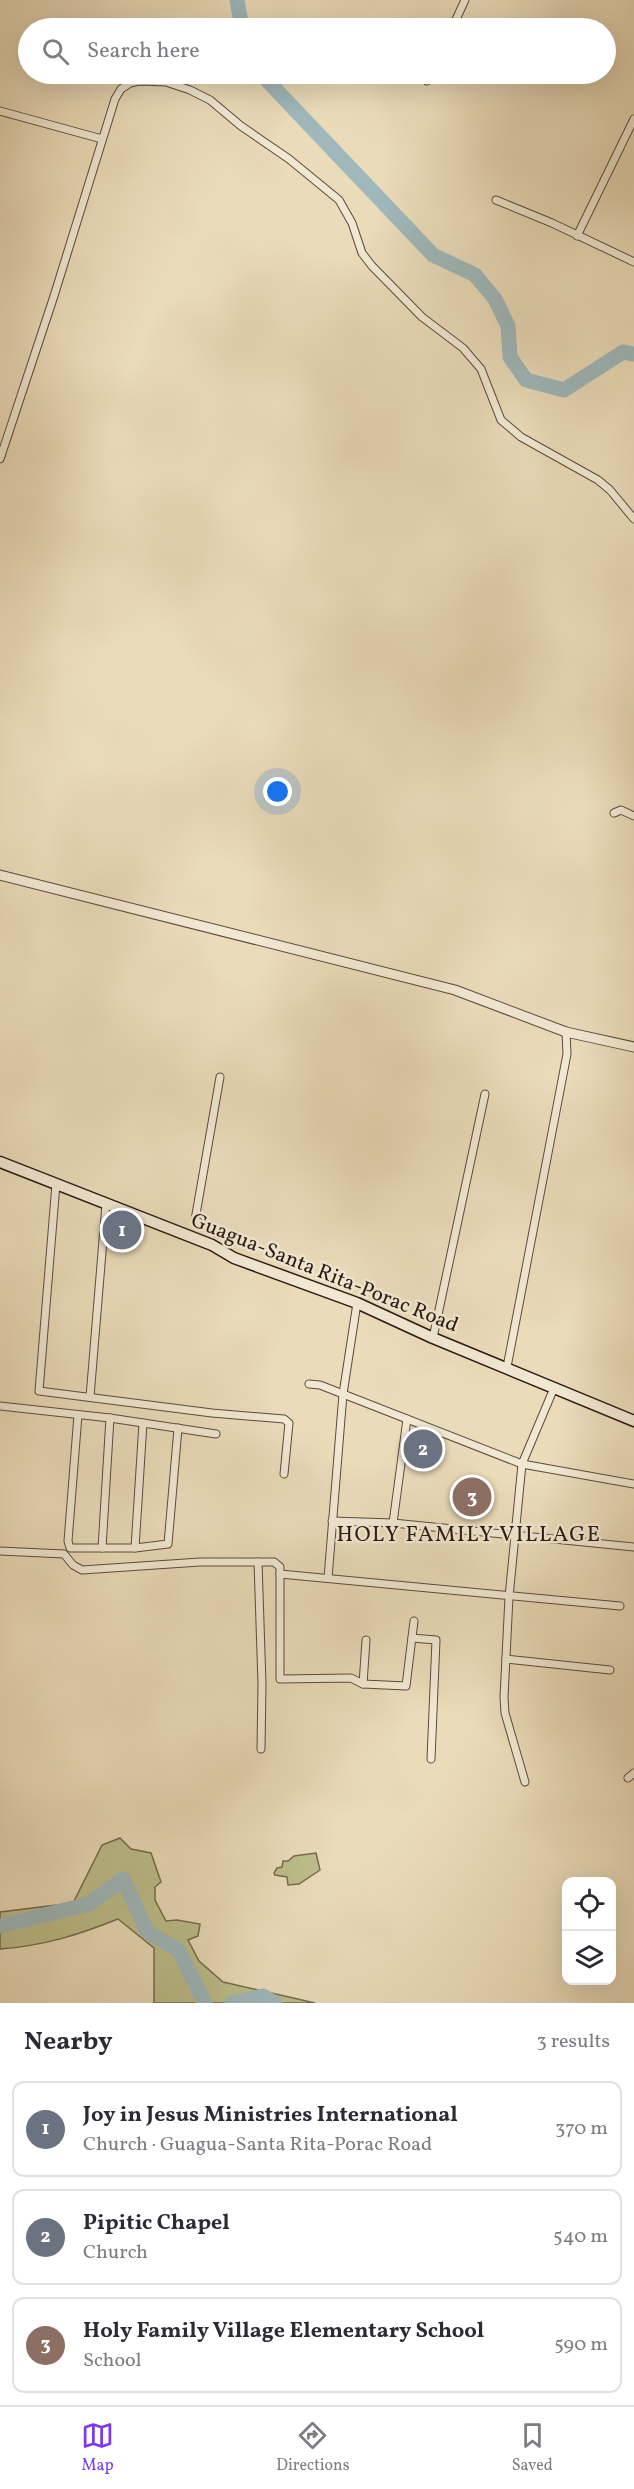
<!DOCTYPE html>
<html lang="en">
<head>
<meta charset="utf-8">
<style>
  :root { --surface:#fff; --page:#f2f2f3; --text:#2b2b33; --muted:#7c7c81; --line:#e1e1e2; --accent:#7c3aed }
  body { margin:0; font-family:Vollkorn,serif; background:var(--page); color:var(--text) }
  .controls { position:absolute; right:18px; bottom:18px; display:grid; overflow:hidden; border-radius:12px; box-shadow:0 6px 24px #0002 }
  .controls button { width:54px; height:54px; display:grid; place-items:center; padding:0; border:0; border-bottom:2px solid var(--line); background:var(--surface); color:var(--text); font:30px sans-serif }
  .you { position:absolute; left:278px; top:792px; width:21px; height:21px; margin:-15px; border:4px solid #fff; border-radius:50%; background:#1a73e8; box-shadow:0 0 0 9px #1a73e833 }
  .badge { display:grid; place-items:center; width:39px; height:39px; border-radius:50%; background:var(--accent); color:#fff; font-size:20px; font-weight:700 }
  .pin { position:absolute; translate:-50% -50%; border:3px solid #fff; box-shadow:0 2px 6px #0006 }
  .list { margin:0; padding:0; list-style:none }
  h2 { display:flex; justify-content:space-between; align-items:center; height:78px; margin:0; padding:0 24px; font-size:26px }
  h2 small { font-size:20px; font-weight:400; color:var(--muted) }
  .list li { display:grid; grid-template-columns:39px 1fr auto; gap:18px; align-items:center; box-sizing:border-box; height:96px; margin:0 12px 12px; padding:0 12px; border:2px solid var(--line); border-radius:12px }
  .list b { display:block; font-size:22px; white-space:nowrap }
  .list p { margin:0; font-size:20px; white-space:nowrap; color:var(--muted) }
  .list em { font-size:20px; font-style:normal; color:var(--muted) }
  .icon { flex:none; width:33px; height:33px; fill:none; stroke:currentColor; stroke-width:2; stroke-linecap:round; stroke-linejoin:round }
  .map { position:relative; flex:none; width:634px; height:2003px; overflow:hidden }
  .search { position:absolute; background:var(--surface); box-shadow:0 6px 24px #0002; left:18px; right:18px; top:18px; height:66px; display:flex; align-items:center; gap:15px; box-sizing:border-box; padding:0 21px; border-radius:33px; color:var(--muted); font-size:22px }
  .sheet { height:402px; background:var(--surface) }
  nav { display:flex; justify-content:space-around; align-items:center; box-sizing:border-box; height:84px; border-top:2px solid var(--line); background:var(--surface); font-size:16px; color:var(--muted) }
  nav a { display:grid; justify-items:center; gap:3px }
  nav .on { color:var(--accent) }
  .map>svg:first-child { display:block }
  .green { fill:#bcbe8b; stroke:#746c4e; stroke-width:1.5 }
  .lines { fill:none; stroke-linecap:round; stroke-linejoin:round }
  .river { stroke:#9eb8bb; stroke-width:15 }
  .minor-casing { stroke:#5b4a3c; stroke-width:9 }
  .tertiary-casing { stroke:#5b4a3c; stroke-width:11 }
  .secondary-casing { stroke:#2b1912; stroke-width:13 }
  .minor { stroke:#f1e8d2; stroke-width:7 }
  .tertiary { stroke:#f1e8d2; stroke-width:9 }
  .secondary { stroke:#f1e8d2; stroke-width:10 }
  .labels { text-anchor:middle; stroke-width:5; stroke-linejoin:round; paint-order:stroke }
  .street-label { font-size:21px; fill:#2b1912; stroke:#f1e8d2 }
  .neighbourhood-label { font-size:22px; letter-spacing:1.5px; fill:#2b1912; stroke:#f1e8d2 }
</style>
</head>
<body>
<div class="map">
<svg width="634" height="2003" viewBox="0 0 634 2003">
  <rect width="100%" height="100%" fill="#eadbb9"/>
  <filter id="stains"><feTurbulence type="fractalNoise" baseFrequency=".00333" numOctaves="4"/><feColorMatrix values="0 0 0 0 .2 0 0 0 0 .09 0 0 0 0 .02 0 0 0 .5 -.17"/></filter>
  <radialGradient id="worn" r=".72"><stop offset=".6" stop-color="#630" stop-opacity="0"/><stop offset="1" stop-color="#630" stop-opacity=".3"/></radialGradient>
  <!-- green -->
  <g class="green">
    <path d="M 120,1838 L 131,1849 L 151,1853 L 161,1882 L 155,1887 L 155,1900 L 166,1921 L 177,1920 L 200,1924 L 198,1936 L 188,1940 L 199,1961 L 223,1982 L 315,2003 L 154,2003 L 154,1948 L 118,1919 C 78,1935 43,1946 0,1949 L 0,1912 L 73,1903 L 102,1845 Z"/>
    <polygon points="316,1853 320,1870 299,1884 288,1885 287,1877 275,1875 274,1873 277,1868 282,1867 283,1861 288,1861 294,1856"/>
  </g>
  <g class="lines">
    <!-- river -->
    <g class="river">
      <polyline points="237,0 242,28"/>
      <polyline points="261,74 433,255 475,275 495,299 508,326 510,357 526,380 564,390 623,352 634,354"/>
      <polyline points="0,1926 89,1904 123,1879 147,1931 179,1951 205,2003"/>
      <polyline points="232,2003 263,1996 275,2003"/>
    </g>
    <defs>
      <g id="minor">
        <polyline points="452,28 465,0"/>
        <polyline points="427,81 431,74"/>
        <polyline points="0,111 102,139"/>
        <polyline points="496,200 552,223 634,262"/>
        <polyline points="577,236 634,119"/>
        <polyline points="0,459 54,296 115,99 121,89 130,83 140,81 166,82 190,90 210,100 241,126 289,159 339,200 352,223 362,253 372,266 422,317 463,348 481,369 501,420 521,437 598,480 610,490 634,519"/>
        <polyline points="614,813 621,810 634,816"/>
        <polyline points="56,1184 39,1391 212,1413 284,1419 289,1423 284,1474"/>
        <polyline points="218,1234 195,1220 220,1077"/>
        <polyline points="433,1338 485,1094"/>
        <polyline points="507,1367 567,1054 566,1032"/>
        <polyline points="309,1384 320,1385 522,1464 634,1484"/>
        <polyline points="90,1397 106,1204"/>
        <polyline points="0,1406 110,1418 216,1434"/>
        <polyline points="78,1415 68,1541 70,1548 135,1548 168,1544 178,1428"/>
        <polyline points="332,1521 393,1523 634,1547"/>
        <polyline points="393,1523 407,1419"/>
        <polyline points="102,1548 110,1418"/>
        <polyline points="135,1548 143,1423"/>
        <polyline points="0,1551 64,1554 73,1565 82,1570 200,1562 274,1562 280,1567 280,1679 351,1678 363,1684 406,1686 414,1621"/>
        <polyline points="258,1562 262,1684 261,1749"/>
        <polyline points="280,1574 620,1606"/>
        <polyline points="328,1578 343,1394 357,1303"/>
        <polyline points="412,1638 436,1640 431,1759"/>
        <polyline points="506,1659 610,1670"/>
        <polyline points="363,1684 366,1640"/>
        <polyline points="628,1778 634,1773"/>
        <polyline points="525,1782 505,1713 504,1697 509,1597 522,1464 554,1388"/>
      </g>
      <polyline id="tertiary" points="0,875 455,990 566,1032 634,1047"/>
      <polyline id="secondary" points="0,1162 212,1245 234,1258 357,1303 433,1338 634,1421"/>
    </defs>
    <!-- minor casing -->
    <use href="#minor" class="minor-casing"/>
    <!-- tertiary casing -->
    <use href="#tertiary" class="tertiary-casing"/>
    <!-- secondary casing -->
    <use href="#secondary" class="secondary-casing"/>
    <!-- minor -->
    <use href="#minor" class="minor"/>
    <!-- tertiary -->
    <use href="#tertiary" class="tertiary"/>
    <!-- secondary -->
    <use href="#secondary" class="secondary"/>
  </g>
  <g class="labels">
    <!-- street labels -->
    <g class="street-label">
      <text transform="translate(325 1272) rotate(22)" y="7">Guagua-Santa Rita-Porac Road</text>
    </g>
    <!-- neighbourhood labels -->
    <g class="neighbourhood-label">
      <text x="469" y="1541">HOLY FAMILY VILLAGE</text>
    </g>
  </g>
  <rect width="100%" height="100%" filter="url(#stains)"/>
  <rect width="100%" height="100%" fill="url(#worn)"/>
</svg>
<div class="controls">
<button><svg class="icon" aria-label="locate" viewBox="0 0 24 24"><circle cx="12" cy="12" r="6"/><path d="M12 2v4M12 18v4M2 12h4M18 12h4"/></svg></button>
<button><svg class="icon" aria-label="layers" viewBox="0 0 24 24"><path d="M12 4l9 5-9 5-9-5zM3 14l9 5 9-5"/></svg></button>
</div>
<div class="you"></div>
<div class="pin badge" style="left:122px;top:1230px;background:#6b7280">1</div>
<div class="pin badge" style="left:423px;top:1449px;background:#6b7280">2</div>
<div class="pin badge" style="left:472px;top:1497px;background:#8d6e63">3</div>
<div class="search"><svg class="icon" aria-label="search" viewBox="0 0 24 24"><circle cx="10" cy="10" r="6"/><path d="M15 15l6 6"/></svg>Search here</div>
</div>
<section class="sheet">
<h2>Nearby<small>3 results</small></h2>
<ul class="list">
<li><span class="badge" style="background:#6b7280">1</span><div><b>Joy in Jesus Ministries International</b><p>Church · Guagua-Santa Rita-Porac Road</p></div><em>370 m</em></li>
<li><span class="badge" style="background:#6b7280">2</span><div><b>Pipitic Chapel</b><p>Church</p></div><em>540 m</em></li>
<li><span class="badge" style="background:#8d6e63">3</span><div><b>Holy Family Village Elementary School</b><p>School</p></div><em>590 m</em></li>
</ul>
</section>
<nav>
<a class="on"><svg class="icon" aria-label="map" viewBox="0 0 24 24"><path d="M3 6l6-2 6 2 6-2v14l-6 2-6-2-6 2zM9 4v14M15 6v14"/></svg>Map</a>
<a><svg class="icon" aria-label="directions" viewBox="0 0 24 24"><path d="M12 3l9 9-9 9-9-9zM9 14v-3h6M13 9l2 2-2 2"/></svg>Directions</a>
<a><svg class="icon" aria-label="saved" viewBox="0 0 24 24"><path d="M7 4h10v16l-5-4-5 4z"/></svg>Saved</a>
</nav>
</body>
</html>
